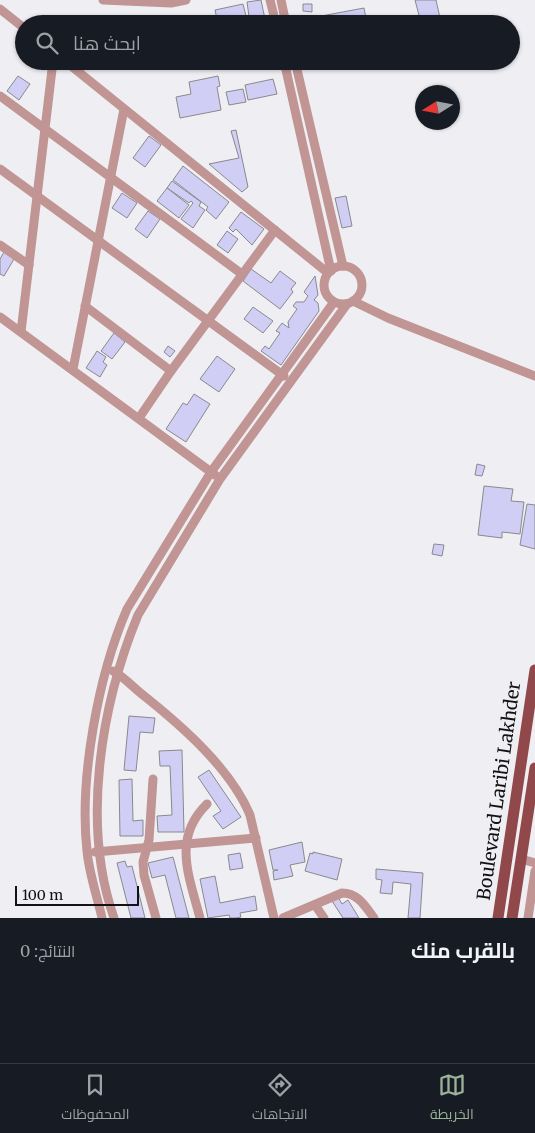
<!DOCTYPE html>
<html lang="ar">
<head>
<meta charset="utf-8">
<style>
  :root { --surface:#171b24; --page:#20242c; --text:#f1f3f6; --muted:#9ea1a6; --line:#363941; --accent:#9db397 }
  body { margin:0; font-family:Merriweather,Cairo,serif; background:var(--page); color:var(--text); direction:rtl }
  .compass { position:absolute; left:415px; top:85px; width:45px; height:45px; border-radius:50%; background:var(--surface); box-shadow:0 1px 4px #0004; rotate:259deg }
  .scale { position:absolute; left:15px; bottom:12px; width:124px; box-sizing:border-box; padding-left:5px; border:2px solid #121213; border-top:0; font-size:14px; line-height:18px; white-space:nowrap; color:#121213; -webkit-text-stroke:4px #efeff3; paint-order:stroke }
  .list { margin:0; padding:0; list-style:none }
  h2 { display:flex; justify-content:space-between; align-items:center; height:65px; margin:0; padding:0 20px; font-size:21px }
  h2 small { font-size:16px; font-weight:400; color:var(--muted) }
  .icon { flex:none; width:28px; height:28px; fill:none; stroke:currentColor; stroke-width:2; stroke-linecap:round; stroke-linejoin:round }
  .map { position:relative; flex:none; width:535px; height:918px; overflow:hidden; direction:ltr }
  .search { position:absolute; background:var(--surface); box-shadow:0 1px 4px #0004; left:15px; right:15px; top:15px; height:55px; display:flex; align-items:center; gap:12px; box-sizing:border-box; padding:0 18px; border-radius:28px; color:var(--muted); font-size:19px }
  .sheet { height:145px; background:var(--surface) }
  nav { display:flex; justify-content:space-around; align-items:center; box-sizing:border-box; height:70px; border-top:1px solid var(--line); background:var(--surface); font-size:14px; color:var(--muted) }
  nav a { display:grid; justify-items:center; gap:2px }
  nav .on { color:var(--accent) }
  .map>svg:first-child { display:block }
  .building { fill:#d1cef6; stroke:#89898c }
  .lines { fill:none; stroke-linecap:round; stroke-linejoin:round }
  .minor { stroke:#c09594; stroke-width:9 }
  .major { stroke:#91484a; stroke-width:11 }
  .labels { text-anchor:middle; stroke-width:4; stroke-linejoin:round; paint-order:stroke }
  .street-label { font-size:18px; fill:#121213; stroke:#efeff3 }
</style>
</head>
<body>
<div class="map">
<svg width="535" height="918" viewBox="0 0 535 918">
  <rect width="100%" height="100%" fill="#efeff3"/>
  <!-- building -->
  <g class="building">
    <polygon points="261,0 266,24 250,24 247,2"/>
    <polygon points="415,0 436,0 440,18 421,23"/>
    <polygon points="243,4 248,24 218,24 215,10"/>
    <polygon points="303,4 312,4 312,12 303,11"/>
    <polygon points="364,8 367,24 300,24 300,20"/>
    <polygon points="222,61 272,61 272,62 223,69"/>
    <polygon points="18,76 30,84 19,100 7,91"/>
    <polygon points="218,76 220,86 217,87 221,110 180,118 176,97 191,94 189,82"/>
    <polygon points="273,79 277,94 248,100 245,85"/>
    <polygon points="243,89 246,102 229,105 226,92"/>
    <polygon points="236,130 248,187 242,192 209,164 239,158 231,131"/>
    <polygon points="149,136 161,145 145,167 133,158"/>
    <polygon points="183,166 229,202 216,219 206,210 208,207 173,180"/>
    <polygon points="172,181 201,202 199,206 205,210 193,228 181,219 193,203 191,201 189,203 167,188"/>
    <polygon points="167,188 189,205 179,218 157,201"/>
    <polygon points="122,193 137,203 127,218 112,208"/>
    <polygon points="346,196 352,226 342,228 335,198"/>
    <polygon points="148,211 160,219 147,238 135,229"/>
    <polygon points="241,212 264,229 252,245 236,229 233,232 229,228"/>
    <polygon points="227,231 238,239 228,253 217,245"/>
    <polygon points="4,252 14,259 4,276 0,274 0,259"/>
    <polygon points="251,269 271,283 280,271 296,283 291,289 293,292 280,309 243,281"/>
    <polygon points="315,276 318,295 314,300 318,303 319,311 281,365 261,351 265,346 269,349 280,333 276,331 282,323 289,328 288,322 297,309 293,306 296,302 304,302 308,296 304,292"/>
    <polygon points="253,307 273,321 263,333 244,319"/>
    <polygon points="114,333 125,342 112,359 101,351"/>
    <polygon points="168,346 175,351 170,357 164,352"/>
    <polygon points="97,351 106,357 103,362 107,365 100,377 86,368"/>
    <polygon points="217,356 235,369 219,392 200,379"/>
    <polygon points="194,394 210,404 186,442 166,429 183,403 187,405"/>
    <polygon points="477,464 485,466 482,476 475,475"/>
    <polygon points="484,486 513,489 511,501 524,502 520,534 502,532 502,538 478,535"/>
    <polygon points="527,504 535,505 535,549 520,545"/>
    <polygon points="434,544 444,545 442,556 432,554"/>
    <polygon points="129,716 155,718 153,733 140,732 136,771 124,770"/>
    <polygon points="182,750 184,832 158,832 157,816 172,815 170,766 160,766 159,751"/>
    <polygon points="209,770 241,817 223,829 213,816 221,811 198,777"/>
    <polygon points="132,779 133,821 143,820 143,836 120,836 119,780"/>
    <polygon points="302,842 305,862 290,865 293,876 274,880 273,871 278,870 273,870 269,850"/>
    <polygon points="313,852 342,859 337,880 305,871 310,853 313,854"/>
    <polygon points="240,853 243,868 230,870 228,855"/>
    <polygon points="173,857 189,918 176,918 165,875 152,878 148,863"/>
    <polygon points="125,861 127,867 132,866 145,918 131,918 117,863"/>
    <polygon points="376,869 423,873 420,918 408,918 411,884 393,882 392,894 380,893 382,880 376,879"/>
    <polygon points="215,876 220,903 255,896 257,910 240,913 241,917 236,918 230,918 229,915 208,918 200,879"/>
    <polygon points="338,897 342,904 348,900 359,918 343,918 332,901"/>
  </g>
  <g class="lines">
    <!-- minor -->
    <g class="minor">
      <polyline points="103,0 171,3 186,0"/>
      <polyline points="270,0 276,24"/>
      <polyline points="281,0 286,24"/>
      <polyline points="0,9 24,28"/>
      <polyline points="65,61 328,273"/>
      <polyline points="284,61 331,271"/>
      <polyline points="295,61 343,266"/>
      <polyline points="0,96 242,274"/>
      <polyline points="0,169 284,376"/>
      <polyline points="0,245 29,265"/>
      <circle cx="343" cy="285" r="19"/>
      <polyline points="353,301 388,318 535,376"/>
      <polyline points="85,306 171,371"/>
      <polyline points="0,317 215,475"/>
      <polyline points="21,332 53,61"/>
      <polyline points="73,369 124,109"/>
      <polyline points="139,418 171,371 275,230"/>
      <path d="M 113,671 C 124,677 133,687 143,695 C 182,726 231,769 250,815 L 274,918"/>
      <polyline points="153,779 149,840 143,862 144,875 156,918"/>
      <polyline points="95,852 256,838"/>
      <polyline points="521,859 535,863"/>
      <polyline points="315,905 324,918"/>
      <path d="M 102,918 C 97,896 89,873 87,851 C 79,779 98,676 127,609 L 211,472 L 334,302"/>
      <path d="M 114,918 C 81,824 101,705 138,615 L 220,479 L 347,304"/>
      <path d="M 200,918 C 189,876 172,838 207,804"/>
      <path d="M 283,918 L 342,893 C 358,893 365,906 374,918"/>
      <polyline points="528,918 535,871"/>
    </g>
    <!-- major -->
    <g class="major">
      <polyline points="498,918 535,670"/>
      <polyline points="512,918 535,768"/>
    </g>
  </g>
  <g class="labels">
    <!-- street labels -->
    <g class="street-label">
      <text transform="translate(499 791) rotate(-82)" y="6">Boulevard Laribi Lakhder</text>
    </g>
  </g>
</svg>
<svg class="compass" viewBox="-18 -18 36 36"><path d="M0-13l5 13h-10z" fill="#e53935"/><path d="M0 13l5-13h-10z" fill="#9ea1a6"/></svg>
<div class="scale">100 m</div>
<div class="search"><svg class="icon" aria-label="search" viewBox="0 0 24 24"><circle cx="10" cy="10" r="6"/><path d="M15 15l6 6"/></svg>ابحث هنا</div>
</div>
<section class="sheet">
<h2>بالقرب منك<small>النتائج: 0</small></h2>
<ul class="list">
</ul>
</section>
<nav>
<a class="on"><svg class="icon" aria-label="map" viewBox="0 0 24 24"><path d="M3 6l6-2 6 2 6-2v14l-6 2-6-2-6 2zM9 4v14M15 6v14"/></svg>الخريطة</a>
<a><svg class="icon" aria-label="directions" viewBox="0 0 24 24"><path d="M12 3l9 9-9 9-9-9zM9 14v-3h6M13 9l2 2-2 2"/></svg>الاتجاهات</a>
<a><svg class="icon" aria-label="saved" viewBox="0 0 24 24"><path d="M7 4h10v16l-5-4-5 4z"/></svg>المحفوظات</a>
</nav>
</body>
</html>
